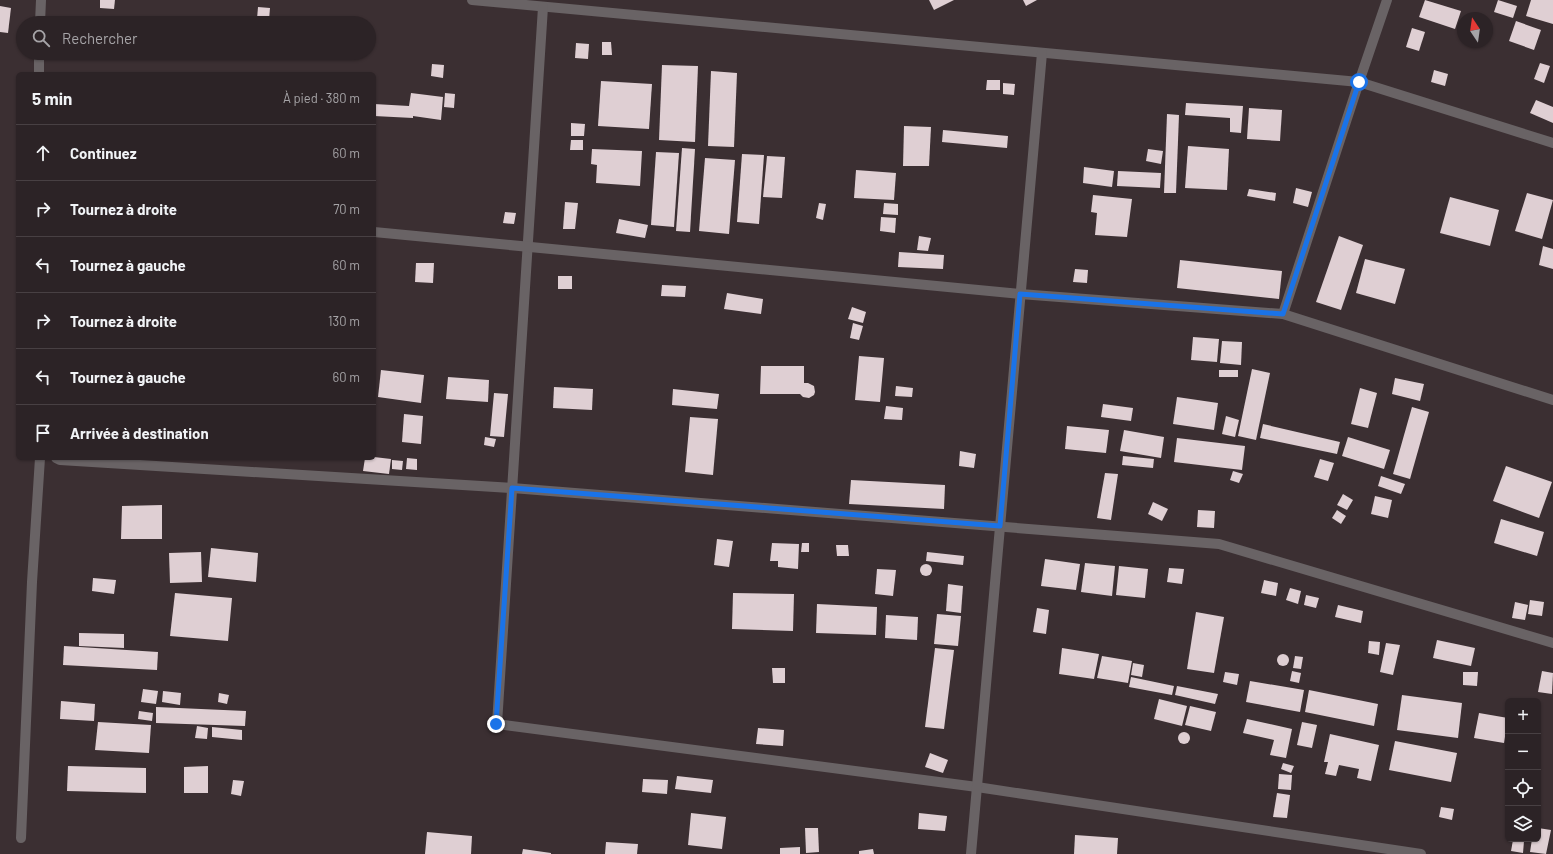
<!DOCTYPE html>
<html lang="fr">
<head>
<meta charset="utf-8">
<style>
  :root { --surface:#2c2326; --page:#342b2e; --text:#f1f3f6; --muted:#a6a4a7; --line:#484043 }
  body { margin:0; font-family:Barlow,sans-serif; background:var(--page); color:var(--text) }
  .controls { position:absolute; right:12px; bottom:12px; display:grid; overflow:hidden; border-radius:6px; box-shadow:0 1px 3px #0004 }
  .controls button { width:36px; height:36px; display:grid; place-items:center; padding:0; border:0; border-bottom:1px solid var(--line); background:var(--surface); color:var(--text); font:20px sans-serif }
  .compass { position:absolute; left:1457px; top:12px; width:36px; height:36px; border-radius:50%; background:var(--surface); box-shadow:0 1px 3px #0004; rotate:347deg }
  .stop { position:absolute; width:12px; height:12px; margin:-9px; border:3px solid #1a73e8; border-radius:50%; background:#fff }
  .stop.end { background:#1a73e8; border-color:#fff; box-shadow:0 1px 4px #0008 }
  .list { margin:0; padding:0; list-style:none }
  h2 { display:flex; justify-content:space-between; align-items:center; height:52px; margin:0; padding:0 16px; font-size:17px }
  h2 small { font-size:13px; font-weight:400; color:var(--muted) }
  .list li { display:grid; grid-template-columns:26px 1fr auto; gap:12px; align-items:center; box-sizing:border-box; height:56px; padding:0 16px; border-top:1px solid var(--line) }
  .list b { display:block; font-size:15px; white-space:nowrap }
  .list em { font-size:13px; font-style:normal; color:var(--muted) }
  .icon { flex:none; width:22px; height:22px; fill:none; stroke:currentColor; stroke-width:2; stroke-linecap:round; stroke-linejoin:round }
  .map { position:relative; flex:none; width:1553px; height:854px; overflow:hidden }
  .search { position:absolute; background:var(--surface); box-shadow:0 1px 3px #0004; left:16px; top:16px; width:360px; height:44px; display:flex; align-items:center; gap:10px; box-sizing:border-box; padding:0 14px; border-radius:22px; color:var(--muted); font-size:15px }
  .panel { position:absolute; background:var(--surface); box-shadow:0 1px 3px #0004; left:16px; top:72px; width:360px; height:388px; border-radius:6px }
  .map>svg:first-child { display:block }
  .building { fill:#dfcfd3 }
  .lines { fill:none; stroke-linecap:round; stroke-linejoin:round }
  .minor { stroke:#696365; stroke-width:10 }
  .route { stroke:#1a73e8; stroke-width:5 }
</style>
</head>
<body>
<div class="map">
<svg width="1553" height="854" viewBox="0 0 1553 854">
  <rect width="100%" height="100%" fill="#3b2f32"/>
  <!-- building -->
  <g class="building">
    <polygon points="100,0 115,0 114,9 100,8"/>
    <polygon points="929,0 954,0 934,10"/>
    <polygon points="1023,0 1037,0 1026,6"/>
    <polygon points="1425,0 1461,11 1455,29 1419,17"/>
    <polygon points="1498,0 1517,6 1513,18 1494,12"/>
    <polygon points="1531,0 1553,0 1553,24 1526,16"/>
    <polygon points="0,6 11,8 8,33 0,32"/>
    <polygon points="258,7 270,8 269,20 257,19"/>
    <polygon points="315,16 358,19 358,23 315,23"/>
    <polygon points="1516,21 1541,30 1534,50 1509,41"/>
    <polygon points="1412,28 1425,32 1419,51 1406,47"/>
    <polygon points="602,42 611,42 612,55 602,55"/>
    <polygon points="576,43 589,44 588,59 575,58"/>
    <polygon points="1540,63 1550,66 1544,83 1534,79"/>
    <polygon points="432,64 444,65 443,78 431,76"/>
    <polygon points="662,65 698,66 695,142 659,140"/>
    <polygon points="1434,70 1448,74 1445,86 1431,82"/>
    <polygon points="711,71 737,73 734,147 708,146"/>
    <polygon points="987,80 1000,80 1000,90 986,90"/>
    <polygon points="601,81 652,84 649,129 598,126"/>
    <polygon points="1003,83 1015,84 1014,95 1003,94"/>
    <polygon points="411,93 443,97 441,120 413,116 413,118 374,116 374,104 409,106"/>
    <polygon points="445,93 455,94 454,108 444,107"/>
    <polygon points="1536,100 1553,107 1553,123 1530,113"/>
    <polygon points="1186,103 1243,106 1241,133 1230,132 1230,118 1185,115"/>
    <polygon points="1249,108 1282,110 1280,141 1247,139"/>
    <polygon points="1167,114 1179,115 1176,193 1164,193"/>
    <polygon points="571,123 585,124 584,136 571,136"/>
    <polygon points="904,126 931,127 929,166 903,166"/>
    <polygon points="943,130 1008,136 1007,148 942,142"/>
    <polygon points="571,140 583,140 583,150 570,150"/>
    <polygon points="1188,146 1229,149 1227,190 1185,188"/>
    <polygon points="682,148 695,149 690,232 676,231"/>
    <polygon points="592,149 642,151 640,186 596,183 597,165 591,164"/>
    <polygon points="1148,149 1163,151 1161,164 1146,161"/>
    <polygon points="656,152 679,153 674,227 651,225"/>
    <polygon points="742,154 764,155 759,224 737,222"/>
    <polygon points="767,156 785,157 782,198 763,197"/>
    <polygon points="705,158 735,160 729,234 699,231"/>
    <polygon points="1084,167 1114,171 1112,187 1083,183"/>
    <polygon points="856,170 896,173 894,200 854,198"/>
    <polygon points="1118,171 1161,173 1160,188 1117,186"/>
    <polygon points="1296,188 1312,192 1308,207 1293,203"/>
    <polygon points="1249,189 1276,193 1275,201 1247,196"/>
    <polygon points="1527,193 1553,200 1542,239 1515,231"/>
    <polygon points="1093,195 1132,199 1127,237 1095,235 1097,213 1091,212"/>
    <polygon points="1450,197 1499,210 1490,246 1440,233"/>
    <polygon points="565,202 578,203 575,229 563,229"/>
    <polygon points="819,203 826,204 823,220 816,218"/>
    <polygon points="884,203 898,204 898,215 883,214"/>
    <polygon points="505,212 516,213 514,224 503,223"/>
    <polygon points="881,217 896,218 895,233 880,231"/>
    <polygon points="619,219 648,225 645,238 616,233"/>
    <polygon points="919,236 931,238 928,251 917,250"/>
    <polygon points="1339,236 1363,245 1341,310 1316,302"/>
    <polygon points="1543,246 1553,249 1553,269 1539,265"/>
    <polygon points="899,252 944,255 943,269 898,267"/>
    <polygon points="1365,259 1405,269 1395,304 1356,293"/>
    <polygon points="1180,260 1282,271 1279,299 1177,288"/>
    <polygon points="416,263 434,263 433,283 415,282"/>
    <polygon points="1075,269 1088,270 1087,283 1073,282"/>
    <rect x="558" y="276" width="14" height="13"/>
    <polygon points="662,285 686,286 685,297 661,296"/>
    <polygon points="727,293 763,299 761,314 724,309"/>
    <polygon points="852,307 866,312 863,323 848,319"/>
    <polygon points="853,323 863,326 859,340 850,338"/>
    <polygon points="1193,337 1219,339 1217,362 1191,360"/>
    <polygon points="1222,341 1242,342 1241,365 1220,363"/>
    <polygon points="859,356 884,358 880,402 855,400"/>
    <polygon points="761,366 804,366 804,383 808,383 814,386 815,392 814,395 809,398 803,397 800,394 760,394"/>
    <polygon points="1252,369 1270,373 1256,440 1238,436"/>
    <polygon points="381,370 424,375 421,403 378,397"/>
    <rect x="1219" y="370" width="19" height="7"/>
    <polygon points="448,377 489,380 488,402 446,399"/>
    <polygon points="1395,378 1424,384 1420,401 1392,394"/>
    <polygon points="896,386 913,388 912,397 895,396"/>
    <polygon points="554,387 593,389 592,410 553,408"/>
    <polygon points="1360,388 1377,393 1368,428 1351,424"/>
    <polygon points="673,389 719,394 717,409 672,405"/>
    <polygon points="494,393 508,394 504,437 490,436"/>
    <polygon points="1177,397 1218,403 1214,430 1173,424"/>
    <polygon points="1103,404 1133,408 1131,421 1101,417"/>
    <polygon points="886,406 903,408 902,420 884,419"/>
    <polygon points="1412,407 1429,412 1410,479 1393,474"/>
    <polygon points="404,414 423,416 421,444 402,442"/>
    <polygon points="1226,416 1239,420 1235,437 1222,434"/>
    <polygon points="690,417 718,419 713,475 685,472"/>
    <polygon points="1263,424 1340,442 1337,454 1260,438"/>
    <polygon points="1067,426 1109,430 1106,453 1065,449"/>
    <polygon points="1124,430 1164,437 1161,458 1120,451"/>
    <polygon points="485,437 496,439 494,447 484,445"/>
    <polygon points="1348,437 1390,450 1384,469 1342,456"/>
    <polygon points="1177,438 1245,446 1242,470 1174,462"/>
    <polygon points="960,451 976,454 974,468 959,466"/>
    <polygon points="1123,456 1154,459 1153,468 1122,465"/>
    <polygon points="374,457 391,459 389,474 363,471 365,458"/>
    <polygon points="407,458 417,459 417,470 406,469"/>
    <polygon points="1320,459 1334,463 1328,481 1314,477"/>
    <polygon points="392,460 403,461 402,470 392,469"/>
    <polygon points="1506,466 1552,482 1539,518 1493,501"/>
    <polygon points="1233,471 1243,474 1239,483 1230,480"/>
    <polygon points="1105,473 1118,474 1111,520 1097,518"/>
    <polygon points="1381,476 1405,484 1401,494 1378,486"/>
    <polygon points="851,480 945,485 944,509 849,504"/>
    <polygon points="1343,494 1353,500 1347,510 1337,505"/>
    <polygon points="1375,496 1392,500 1388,518 1371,514"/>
    <polygon points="1153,502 1168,509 1162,521 1148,514"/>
    <polygon points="162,505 162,539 121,539 122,506"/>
    <polygon points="1198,510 1215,511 1214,528 1197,527"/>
    <polygon points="1337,510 1346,516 1341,524 1332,518"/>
    <polygon points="1501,519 1544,532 1537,556 1494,543"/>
    <polygon points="717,539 733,541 729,567 714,565"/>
    <polygon points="772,543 799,544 798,569 778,567 778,561 770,561"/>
    <polygon points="802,543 809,543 809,552 801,552"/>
    <polygon points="836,545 848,545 849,556 837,556"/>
    <polygon points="211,548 258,553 256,582 208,577"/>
    <polygon points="201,552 202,582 170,583 169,553"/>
    <polygon points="927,552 964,556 963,565 926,561"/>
    <polygon points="1045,559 1080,564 1076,590 1041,586"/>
    <polygon points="1085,563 1115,566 1112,596 1081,592"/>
    <circle cx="926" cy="570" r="6"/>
    <polygon points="1119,566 1148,569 1145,598 1116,595"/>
    <polygon points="1169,568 1184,569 1182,584 1167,582"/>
    <polygon points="877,569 896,570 893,596 875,594"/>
    <polygon points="93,578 116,580 114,594 92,591"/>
    <polygon points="1264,580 1278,583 1276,596 1261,593"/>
    <polygon points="948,584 963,586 961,613 946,611"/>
    <polygon points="1290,588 1301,591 1298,604 1286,600"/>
    <polygon points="175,593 232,598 228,641 170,636"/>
    <polygon points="733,593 794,594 793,631 732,629"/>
    <polygon points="1306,595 1319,598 1316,608 1304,605"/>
    <polygon points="1530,600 1544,602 1542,616 1528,614"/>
    <polygon points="1515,602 1528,605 1525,620 1512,618"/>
    <polygon points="817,604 877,607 876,635 816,633"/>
    <polygon points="1338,605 1363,611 1361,623 1335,617"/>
    <polygon points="1037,608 1049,610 1046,634 1033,632"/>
    <polygon points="1196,612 1224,617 1214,673 1187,669"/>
    <polygon points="937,614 961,616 958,646 934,644"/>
    <polygon points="886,615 918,617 917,640 885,638"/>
    <polygon points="79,633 124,634 124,648 79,646"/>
    <polygon points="1437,640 1475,648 1471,666 1433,658"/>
    <polygon points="1369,641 1380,642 1379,655 1368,653"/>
    <polygon points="1386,643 1400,645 1393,675 1380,672"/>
    <polygon points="64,646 158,652 157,670 63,665"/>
    <polygon points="935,648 954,650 944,729 925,727"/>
    <polygon points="1062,648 1099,654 1094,679 1059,674"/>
    <circle cx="1283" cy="660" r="6"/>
    <polygon points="1102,656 1132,661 1128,683 1097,678"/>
    <polygon points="1295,656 1303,657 1301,669 1293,668"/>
    <polygon points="1133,663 1144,665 1142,677 1131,675"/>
    <polygon points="772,668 785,668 785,683 773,683"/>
    <polygon points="1292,671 1301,673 1299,683 1290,681"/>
    <polygon points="1542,671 1553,673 1552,694 1538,692"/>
    <polygon points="1225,672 1239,674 1237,685 1223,682"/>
    <polygon points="1463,672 1478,672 1477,686 1463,685"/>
    <polygon points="1131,677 1174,686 1172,695 1129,687"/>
    <polygon points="1250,681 1304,690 1300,712 1246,702"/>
    <polygon points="1177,686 1218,694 1215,704 1175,695"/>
    <polygon points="143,689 158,691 156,704 141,702"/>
    <polygon points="1309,690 1378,704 1374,726 1305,712"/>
    <polygon points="163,691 181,693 180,705 162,702"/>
    <polygon points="219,693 229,695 227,704 218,702"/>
    <polygon points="1402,695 1462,703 1458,738 1397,730"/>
    <polygon points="1159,699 1187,706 1182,726 1154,719"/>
    <polygon points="61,701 95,704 94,721 60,719"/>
    <polygon points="1190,706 1216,712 1211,731 1185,725"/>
    <polygon points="156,707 246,711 245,726 156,723"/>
    <polygon points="139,711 153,713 152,721 138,719"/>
    <polygon points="1479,713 1508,718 1504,743 1474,738"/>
    <polygon points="1247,719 1292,729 1286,758 1270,755 1274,740 1243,733"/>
    <polygon points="98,722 151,725 149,753 95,750"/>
    <polygon points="1302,722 1317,725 1312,748 1297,745"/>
    <polygon points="197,726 208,728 207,739 195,738"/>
    <polygon points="212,727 242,730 242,740 212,737"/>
    <polygon points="758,728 784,730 783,746 756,744"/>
    <circle cx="1184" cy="738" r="6"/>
    <polygon points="1330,734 1379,745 1371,781 1357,778 1359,769 1339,765 1336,776 1325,774 1328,762 1324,762"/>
    <polygon points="1395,741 1457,753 1451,782 1389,770"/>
    <polygon points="930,753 948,760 943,773 925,767"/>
    <polygon points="1283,763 1294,766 1291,773 1281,769"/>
    <polygon points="68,766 146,768 146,793 67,791"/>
    <polygon points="208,766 208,793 184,793 184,767"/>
    <polygon points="1279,774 1292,775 1291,790 1278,789"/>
    <polygon points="677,776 713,780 711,793 675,789"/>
    <polygon points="643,779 668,780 667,794 642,792"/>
    <polygon points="233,780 244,781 241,796 231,794"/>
    <polygon points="1277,793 1290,795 1287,818 1273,817"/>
    <polygon points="1441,807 1454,809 1452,820 1439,817"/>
    <polygon points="691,813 726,817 722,849 688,845"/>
    <polygon points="919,813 947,816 945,831 918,829"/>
    <polygon points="805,828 818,828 819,852 806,853"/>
    <polygon points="1538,828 1551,830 1546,854 1530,852 1532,839 1538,839"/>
    <polygon points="427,832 472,836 471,854 425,854"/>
    <polygon points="1075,835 1118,838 1117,854 1074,854"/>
    <polygon points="1513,840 1524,841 1523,853 1511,851"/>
    <polygon points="606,842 638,844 637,854 605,854"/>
    <polygon points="800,847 800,854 780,854 780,848"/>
    <polygon points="523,849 551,853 551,854 522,854"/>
    <polygon points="873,849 874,854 859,854 859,851"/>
  </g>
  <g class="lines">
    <!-- minor -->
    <g class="minor">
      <polyline points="472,0 1359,82 1553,143"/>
      <polyline points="543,7 497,724 977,787 1421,854"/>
      <polyline points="40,23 41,0"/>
      <polyline points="39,74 39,53"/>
      <polyline points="374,232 1020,294 1283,314 1553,400"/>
      <polyline points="1283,314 1359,82 1387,0"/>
      <polyline points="56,458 60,460 512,488 1219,544 1553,643"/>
      <polyline points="21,838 32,582 40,458"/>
      <polyline points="971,854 1042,53"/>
    </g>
  </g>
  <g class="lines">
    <!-- route -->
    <polyline class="route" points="496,724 512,488 1000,526 1020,294 1283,314 1359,82"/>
  </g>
</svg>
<div class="controls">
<button>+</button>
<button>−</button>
<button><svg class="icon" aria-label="locate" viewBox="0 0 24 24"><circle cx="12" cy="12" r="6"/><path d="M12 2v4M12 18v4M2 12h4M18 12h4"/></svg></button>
<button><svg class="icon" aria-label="layers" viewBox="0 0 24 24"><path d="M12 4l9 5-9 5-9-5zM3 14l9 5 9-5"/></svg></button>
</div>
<svg class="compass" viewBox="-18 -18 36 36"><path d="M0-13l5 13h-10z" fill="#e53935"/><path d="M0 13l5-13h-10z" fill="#a6a4a7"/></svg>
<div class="stop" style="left:1359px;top:82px"></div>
<div class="stop end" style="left:496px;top:724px"></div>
<div class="search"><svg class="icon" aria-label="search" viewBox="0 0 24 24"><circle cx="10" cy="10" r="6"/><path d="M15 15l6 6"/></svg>Rechercher</div>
<section class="panel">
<h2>5 min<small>À pied · 380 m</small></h2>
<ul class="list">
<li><svg class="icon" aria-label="ahead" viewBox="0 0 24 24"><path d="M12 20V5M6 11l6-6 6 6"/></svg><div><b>Continuez</b></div><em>60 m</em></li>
<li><svg class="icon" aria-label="right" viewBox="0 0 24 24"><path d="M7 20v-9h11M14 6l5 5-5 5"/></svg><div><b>Tournez à droite</b></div><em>70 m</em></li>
<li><svg class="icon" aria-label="left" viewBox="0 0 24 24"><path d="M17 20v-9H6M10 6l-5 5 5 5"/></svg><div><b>Tournez à gauche</b></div><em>60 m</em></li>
<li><svg class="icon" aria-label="right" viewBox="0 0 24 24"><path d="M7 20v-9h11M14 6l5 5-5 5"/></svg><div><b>Tournez à droite</b></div><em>130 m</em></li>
<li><svg class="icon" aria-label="left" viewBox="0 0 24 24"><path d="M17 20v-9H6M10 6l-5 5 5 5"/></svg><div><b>Tournez à gauche</b></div><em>60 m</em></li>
<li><svg class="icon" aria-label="arrive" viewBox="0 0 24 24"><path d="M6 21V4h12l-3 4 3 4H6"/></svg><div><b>Arrivée à destination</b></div></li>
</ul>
</section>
</div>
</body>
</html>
